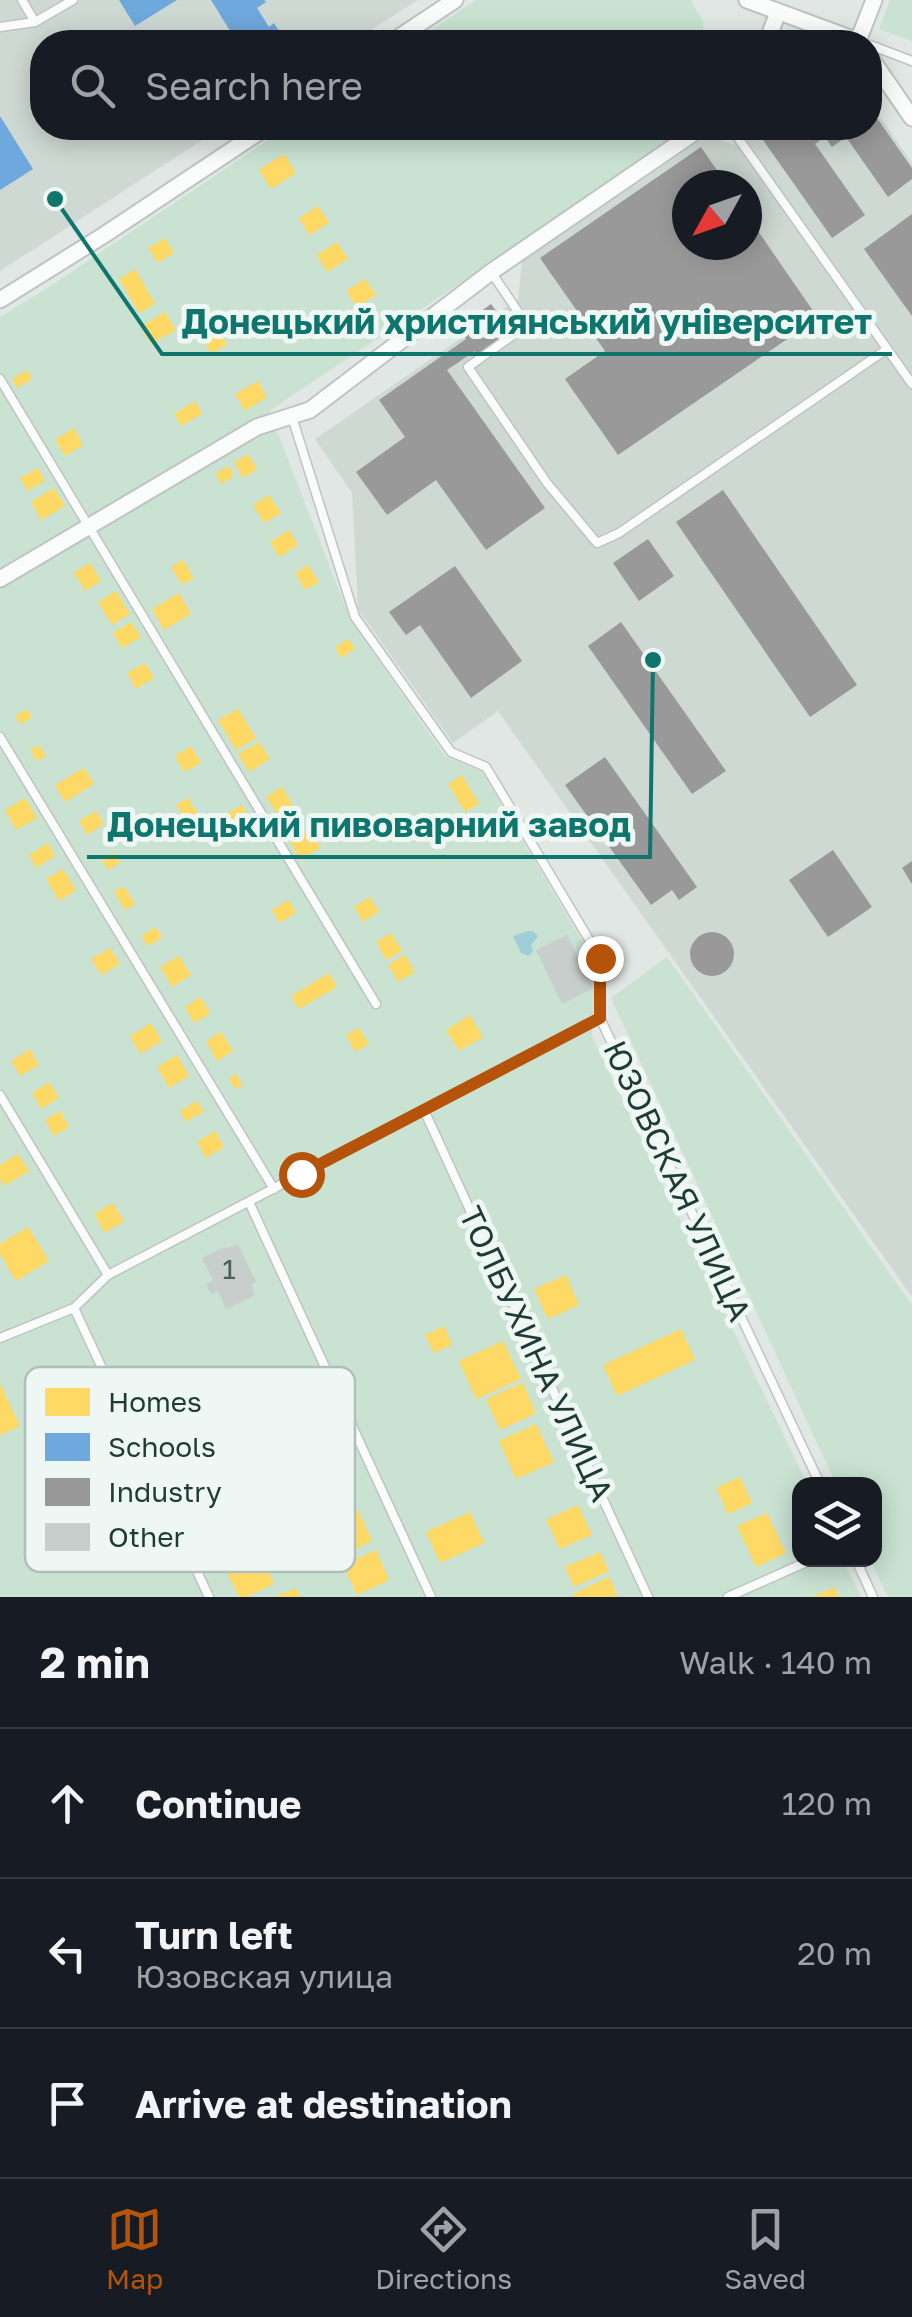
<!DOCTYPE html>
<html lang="en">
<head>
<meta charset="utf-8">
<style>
  :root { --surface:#171b24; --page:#242831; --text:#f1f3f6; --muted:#9ea1a6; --line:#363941; --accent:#b45309 }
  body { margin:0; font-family:"Golos Text",sans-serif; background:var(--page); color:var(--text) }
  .controls { position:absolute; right:30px; bottom:30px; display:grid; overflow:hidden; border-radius:20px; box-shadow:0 5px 25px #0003 }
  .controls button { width:90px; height:90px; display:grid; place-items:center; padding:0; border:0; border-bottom:2px solid var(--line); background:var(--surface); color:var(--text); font:50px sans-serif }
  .compass { position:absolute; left:672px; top:170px; width:90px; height:90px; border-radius:50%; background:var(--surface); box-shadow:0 5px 25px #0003; rotate:230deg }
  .stop { position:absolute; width:30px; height:30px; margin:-22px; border:8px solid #b45309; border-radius:50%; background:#fff }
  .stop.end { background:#b45309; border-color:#fff; box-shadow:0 2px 10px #0008 }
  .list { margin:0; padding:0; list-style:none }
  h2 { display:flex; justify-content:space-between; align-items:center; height:130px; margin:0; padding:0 40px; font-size:42px }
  h2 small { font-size:32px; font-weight:400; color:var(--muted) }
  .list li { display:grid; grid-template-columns:65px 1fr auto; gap:30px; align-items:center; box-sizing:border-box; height:150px; padding:0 40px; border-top:2px solid var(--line) }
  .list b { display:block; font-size:38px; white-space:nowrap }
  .list p { margin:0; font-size:32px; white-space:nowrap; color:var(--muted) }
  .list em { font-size:32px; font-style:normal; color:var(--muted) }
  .icon { flex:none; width:55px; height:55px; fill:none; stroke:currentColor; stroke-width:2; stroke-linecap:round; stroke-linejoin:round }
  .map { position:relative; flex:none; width:912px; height:1597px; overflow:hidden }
  .search { position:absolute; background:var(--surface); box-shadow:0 5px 25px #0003; left:30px; right:30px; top:30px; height:110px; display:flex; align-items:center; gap:25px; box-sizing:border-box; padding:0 35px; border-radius:40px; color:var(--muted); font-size:38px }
  .sheet { height:580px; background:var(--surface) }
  nav { display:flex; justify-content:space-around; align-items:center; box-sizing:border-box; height:140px; border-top:2px solid var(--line); background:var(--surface); font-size:28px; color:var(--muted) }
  nav a { display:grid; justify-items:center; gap:5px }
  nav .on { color:var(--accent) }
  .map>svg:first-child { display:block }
  .built { fill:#ced9d4; fill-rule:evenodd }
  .green { fill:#c9e2d1 }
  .water { fill:#9eced8 }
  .homes { fill:#ffd966 }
  .schools { fill:#6fa8dc }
  .industry { fill:#999 }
  .building { fill:#c8cecc }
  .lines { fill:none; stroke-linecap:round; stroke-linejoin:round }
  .service-casing { stroke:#bec4c1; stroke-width:11 }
  .minor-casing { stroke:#bec4c1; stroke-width:19 }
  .service { stroke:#fafbfb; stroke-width:8 }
  .minor { stroke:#fafbfb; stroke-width:15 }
  .route { stroke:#b45309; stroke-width:12 }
  .labels { text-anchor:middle; stroke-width:10; stroke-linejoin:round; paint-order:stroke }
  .number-label { font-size:28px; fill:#4a605b }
  .street-label { font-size:32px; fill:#1f3b34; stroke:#eef7f3 }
  .key { fill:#eef7f3; stroke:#b0bfba; stroke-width:2.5 }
  .key-label { font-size:28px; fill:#1f3b34 }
  .leader { fill:none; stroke:#0f766e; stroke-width:4 }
  .callout-dot { fill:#0f766e; stroke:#eef7f3; stroke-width:4 }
  .callout-label { font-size:35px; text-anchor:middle; font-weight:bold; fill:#0f766e; stroke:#eef7f3; stroke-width:10; stroke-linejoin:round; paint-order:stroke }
</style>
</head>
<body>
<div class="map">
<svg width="912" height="1597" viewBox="0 0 912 1597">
  <rect width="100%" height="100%" fill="#e1e7e4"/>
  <!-- built -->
  <g class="built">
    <polygon points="0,0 418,0 352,42 42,42 42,128 221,128 0,271"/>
    <path d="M 870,102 L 912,163 L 912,1297 L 498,711 L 453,743 L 358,609 L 352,493 L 315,439 L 518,299 L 522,262 L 707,136 L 734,145 L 757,128 L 870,128 ZM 687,185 L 747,185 L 747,245 L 687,245 Z"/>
  </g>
  <!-- green -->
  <g class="green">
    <polygon points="476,0 690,0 703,21 704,42 413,42"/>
    <polygon points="890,0 912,0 912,41 879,29"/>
    <polygon points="286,128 692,128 269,411 351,621 445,756 482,772 595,963 592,1036 807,1484 800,1484 800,1560 843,1560 861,1597 0,1597 0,317 52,285"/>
    <polygon points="667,957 912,1305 912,1597 888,1597 870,1560 874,1560 874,1484 836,1484 611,998"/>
  </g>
  <!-- water -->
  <polygon class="water" points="528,931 533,931 538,936 531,945 533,951 529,956 521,953 513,936"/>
  <!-- homes -->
  <g class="homes">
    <polygon points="284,154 296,173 271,189 259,170"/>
    <polygon points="318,206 329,223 309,235 299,218"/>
    <polygon points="165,238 174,253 158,263 148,248"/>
    <polygon points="337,242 348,259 327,272 317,255"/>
    <polygon points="135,269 155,304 139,313 119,279"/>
    <polygon points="365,279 376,295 357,307 346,291"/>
    <polygon points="210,311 218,323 202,332 195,320"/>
    <polygon points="165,312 176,330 151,344 141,327"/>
    <polygon points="220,332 227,344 211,354 204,341"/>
    <polygon points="27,370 32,379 17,388 12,379"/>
    <polygon points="258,381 267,397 245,411 235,394"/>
    <polygon points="195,401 202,414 181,426 174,414"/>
    <polygon points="74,428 83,445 65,456 55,440"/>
    <polygon points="248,454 257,469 243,478 234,463"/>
    <polygon points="228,466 234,476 221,484 215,474"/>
    <polygon points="38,468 45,481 27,491 20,478"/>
    <polygon points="54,488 65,506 41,520 31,502"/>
    <polygon points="269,495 281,513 264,523 253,505"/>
    <polygon points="289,530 298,545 279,557 270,542"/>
    <polygon points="183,560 194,578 182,585 171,567"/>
    <polygon points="90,563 101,581 85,591 74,572"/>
    <polygon points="308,565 319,582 305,590 295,573"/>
    <polygon points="116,591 130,614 112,625 98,602"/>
    <polygon points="179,593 191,614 164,630 152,609"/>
    <polygon points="131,622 141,637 122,648 113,633"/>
    <polygon points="349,639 355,649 341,658 335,647"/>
    <polygon points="145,663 154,678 136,689 127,673"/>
    <polygon points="27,709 32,718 20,724 15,716"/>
    <polygon points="238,709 256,738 236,750 218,720"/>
    <polygon points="259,742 270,759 249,772 238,754"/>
    <polygon points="39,745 46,756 37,761 30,750"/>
    <polygon points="191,746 201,763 184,772 175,756"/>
    <polygon points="84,768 94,784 65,802 55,785"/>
    <polygon points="462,775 479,804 465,812 448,784"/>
    <polygon points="282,787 296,811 281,820 266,797"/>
    <polygon points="25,798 37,818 16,830 5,810"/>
    <polygon points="188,798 198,814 186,821 176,805"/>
    <polygon points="242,805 255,827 237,837 224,815"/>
    <polygon points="96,811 104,824 87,835 79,821"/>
    <polygon points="310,831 320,848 300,860 290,842"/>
    <polygon points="48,843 55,856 36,868 29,855"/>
    <polygon points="113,852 120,863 108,870 101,859"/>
    <polygon points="63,869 76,890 59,901 46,879"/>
    <polygon points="124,886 135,904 125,910 114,892"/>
    <polygon points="370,897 379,912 363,922 354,907"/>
    <polygon points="289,900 296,913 279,923 272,910"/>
    <polygon points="156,927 162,938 148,946 141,936"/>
    <polygon points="391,933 402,951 386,960 376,942"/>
    <polygon points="110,948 120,964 101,975 91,959"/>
    <polygon points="405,955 415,972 398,982 388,965"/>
    <polygon points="179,956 191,975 172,987 160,967"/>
    <polygon points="329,973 337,987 299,1009 291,996"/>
    <polygon points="201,997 210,1014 194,1023 185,1007"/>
    <polygon points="470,1015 483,1037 459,1051 446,1030"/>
    <polygon points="151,1023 162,1041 140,1054 130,1036"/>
    <polygon points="359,1028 369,1044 355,1052 346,1035"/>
    <polygon points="221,1032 233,1051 217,1061 206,1041"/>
    <polygon points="30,1049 39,1065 20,1076 11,1061"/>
    <polygon points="177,1055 189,1076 169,1088 157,1067"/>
    <polygon points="236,1074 243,1085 235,1089 229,1078"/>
    <polygon points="49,1082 59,1098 41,1109 32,1093"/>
    <polygon points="197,1101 204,1111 186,1122 180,1111"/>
    <polygon points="60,1111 69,1127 54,1136 45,1120"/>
    <polygon points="215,1131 224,1147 206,1158 197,1142"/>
    <polygon points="18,1154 29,1171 4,1186 0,1179 0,1165"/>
    <polygon points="113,1203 124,1221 105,1233 94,1214"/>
    <polygon points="28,1227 49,1261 16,1281 0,1254 0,1244"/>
    <polygon points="566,1275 579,1305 548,1319 534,1289"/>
    <polygon points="444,1326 452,1345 434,1353 425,1335"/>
    <polygon points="681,1329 695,1360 617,1396 603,1365"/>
    <polygon points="503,1341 521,1379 476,1399 459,1361"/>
    <polygon points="0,1383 20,1426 0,1435"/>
    <polygon points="523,1383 536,1413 500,1430 486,1399"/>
    <polygon points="536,1424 554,1462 516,1479 499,1441"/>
    <polygon points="740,1477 752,1503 728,1514 716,1488"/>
    <polygon points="578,1505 592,1535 560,1549 546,1520"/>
    <polygon points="358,1510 372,1541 336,1558 321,1527"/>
    <polygon points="470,1512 484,1543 440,1563 426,1532"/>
    <polygon points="767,1513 786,1553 756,1567 737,1526"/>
    <polygon points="376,1550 389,1580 357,1595 343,1565"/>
    <polygon points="600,1552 609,1571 574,1587 565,1567"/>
    <polygon points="262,1556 274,1584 246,1597 239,1597 227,1572"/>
    <polygon points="609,1577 618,1597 574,1597 573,1594"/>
    <polygon points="834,1587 839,1597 812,1597"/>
    <polygon points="296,1588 300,1597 275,1597"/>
  </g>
  <!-- schools -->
  <g class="schools">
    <polygon points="119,0 177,0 135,26"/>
    <polygon points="211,0 264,0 266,2 257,8 269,27 274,23 286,42 237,42"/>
    <polygon points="0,116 33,169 0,190"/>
  </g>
  <!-- industry -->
  <g class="industry">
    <polygon points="870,108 912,168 912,179 888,197 846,137 832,147 825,137 815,144 865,215 832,238 756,130 760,128 870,128"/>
    <polygon points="701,147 727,185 687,185 687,245 747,245 747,215 818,318 618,455 565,379 605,351 540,258"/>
    <polygon points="912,214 912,316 864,249"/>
    <polygon points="491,304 512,333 479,357 475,351 447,370 545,508 486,550 436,480 387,515 356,472 405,437 379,400 466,339 458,328"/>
    <polygon points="723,490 857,685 810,717 676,522"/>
    <polygon points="648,539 674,576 639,601 613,563"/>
    <polygon points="455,566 522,661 471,698 420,625 406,635 389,612"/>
    <polygon points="621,622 726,771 692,794 588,646"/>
    <polygon points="605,757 697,887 679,900 672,890 651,905 565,785"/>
    <polygon points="833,850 872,907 828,937 789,880"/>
    <polygon points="912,861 912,884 902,868"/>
    <circle cx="712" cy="954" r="22"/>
  </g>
  <!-- building -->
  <g class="building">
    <polygon points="567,935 593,988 562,1004 536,950"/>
    <polygon points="238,1244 256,1282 251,1284 255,1295 226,1309 218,1291 211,1294 206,1284 213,1280 202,1258 225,1247 226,1249"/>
  </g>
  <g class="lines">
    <defs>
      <g id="service">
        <polyline points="22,0 35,22"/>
        <polyline points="0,27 35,22 73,0"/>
        <polyline points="870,45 912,61"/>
        <polyline points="731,128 912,384"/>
        <polyline points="491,272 527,325 468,367 547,483 597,543 619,533 887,349"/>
        <polyline points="0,379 376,1004"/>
        <polyline points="292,417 355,617 451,752 486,767 600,958 600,1018 820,1484"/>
        <polyline points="0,737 274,1189"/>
        <polyline points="0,1095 108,1275"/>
        <polyline points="424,1110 648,1597"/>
        <polyline points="249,1202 431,1597"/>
        <polyline points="74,1308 209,1597"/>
        <polyline points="0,1338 74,1308 108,1275 600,1018"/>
        <polyline points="856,1560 873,1597"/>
        <polyline points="728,1597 811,1560"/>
      </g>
      <g id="minor">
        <polyline points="747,0 858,41 874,0"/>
        <polyline points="392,42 455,0"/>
        <polyline points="767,42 778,12"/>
        <polyline points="870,57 912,118"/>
        <polyline points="0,300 104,235 265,128"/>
        <polyline points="0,579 257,427 310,410 491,272 701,128"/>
      </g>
    </defs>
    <!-- service casing -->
    <use href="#service" class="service-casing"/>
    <!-- minor casing -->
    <use href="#minor" class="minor-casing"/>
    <!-- service -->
    <use href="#service" class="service"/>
    <!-- minor -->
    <use href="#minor" class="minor"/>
  </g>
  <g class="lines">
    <!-- route -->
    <polyline class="route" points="301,1174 600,1018 600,958"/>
  </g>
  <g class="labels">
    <!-- number labels -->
    <g class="number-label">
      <text x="229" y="1279">1</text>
    </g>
    <!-- street labels -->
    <g class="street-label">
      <text transform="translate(677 1181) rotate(65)" y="11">ЮЗОВСКАЯ УЛИЦА</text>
      <text transform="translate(536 1354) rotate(65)" y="11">ТОЛБУХИНА УЛИЦА</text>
    </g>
  </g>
  <!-- legend -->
  <rect x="25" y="1367" width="330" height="205" rx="15" class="key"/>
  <rect x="45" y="1388" width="45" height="28" fill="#ffd966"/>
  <rect x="45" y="1433" width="45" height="28" fill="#6fa8dc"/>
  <rect x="45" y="1478" width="45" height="28" fill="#999"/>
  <rect x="45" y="1523" width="45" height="28" fill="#c8cecc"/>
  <g class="key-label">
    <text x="108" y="1412">Homes</text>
    <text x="108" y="1457">Schools</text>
    <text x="108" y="1502">Industry</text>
    <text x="108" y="1547">Other</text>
  </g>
  <!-- callouts -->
  <path class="leader" d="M55 199L162 354H892M653 660L650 857H87"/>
  <g class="callout-dot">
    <circle cx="55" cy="199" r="10"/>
    <circle cx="653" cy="660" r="10"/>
  </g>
  <g class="callout-label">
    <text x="527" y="334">Донецький християнський університет</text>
    <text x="369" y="837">Донецький пивоварний завод</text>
  </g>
</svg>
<div class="controls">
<button><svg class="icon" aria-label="layers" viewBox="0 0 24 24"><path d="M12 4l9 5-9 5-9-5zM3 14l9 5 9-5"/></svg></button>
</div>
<svg class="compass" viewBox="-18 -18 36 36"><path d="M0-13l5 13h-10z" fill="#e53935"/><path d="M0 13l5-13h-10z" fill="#9ea1a6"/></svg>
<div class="stop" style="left:301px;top:1174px"></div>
<div class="stop end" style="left:600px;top:958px"></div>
<div class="search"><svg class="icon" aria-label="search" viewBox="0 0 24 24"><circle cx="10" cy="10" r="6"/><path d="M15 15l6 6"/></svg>Search here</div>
</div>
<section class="sheet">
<h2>2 min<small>Walk · 140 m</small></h2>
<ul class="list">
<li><svg class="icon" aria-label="ahead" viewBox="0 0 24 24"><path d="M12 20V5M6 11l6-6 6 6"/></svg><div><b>Continue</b></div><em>120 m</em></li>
<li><svg class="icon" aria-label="left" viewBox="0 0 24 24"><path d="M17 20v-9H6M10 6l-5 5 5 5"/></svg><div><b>Turn left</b><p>Юзовская улица</p></div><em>20 m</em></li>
<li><svg class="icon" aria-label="arrive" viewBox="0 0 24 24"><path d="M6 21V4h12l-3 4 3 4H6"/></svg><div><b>Arrive at destination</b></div></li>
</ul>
</section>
<nav>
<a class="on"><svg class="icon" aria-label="map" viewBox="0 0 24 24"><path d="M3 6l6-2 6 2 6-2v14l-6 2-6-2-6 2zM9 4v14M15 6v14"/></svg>Map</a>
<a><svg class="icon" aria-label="directions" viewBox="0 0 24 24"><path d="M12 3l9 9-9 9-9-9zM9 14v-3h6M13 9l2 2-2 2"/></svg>Directions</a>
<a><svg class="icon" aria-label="saved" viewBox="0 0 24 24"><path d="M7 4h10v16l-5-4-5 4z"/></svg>Saved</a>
</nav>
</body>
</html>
